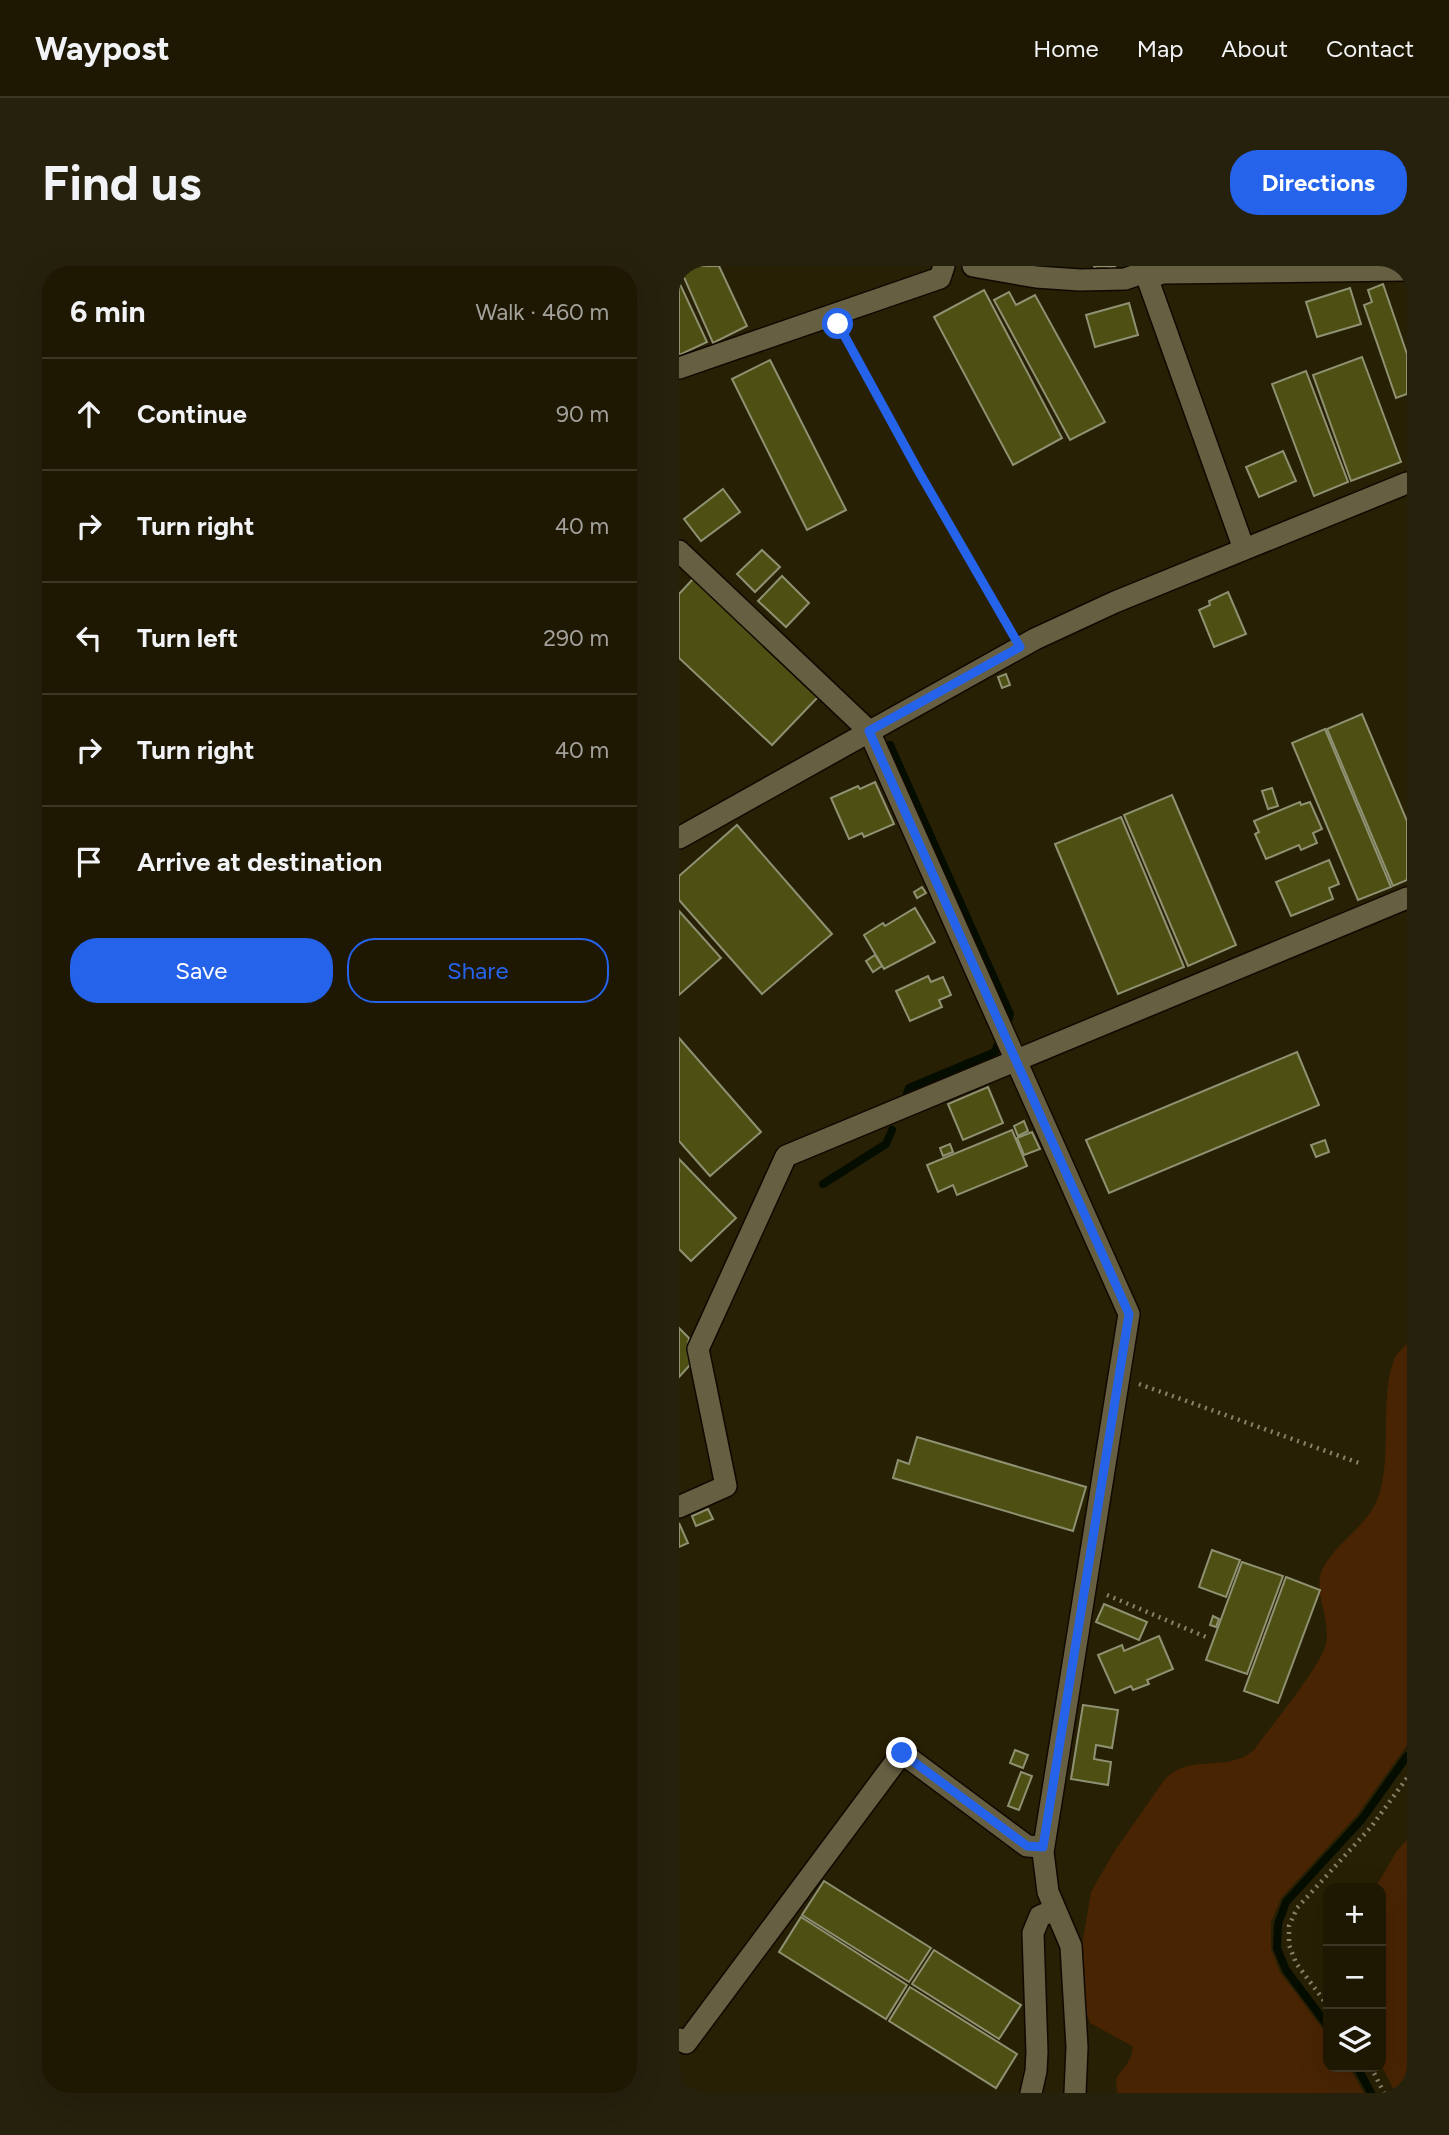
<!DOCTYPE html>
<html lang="en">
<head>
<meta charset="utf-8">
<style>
  :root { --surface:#1e1803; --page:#26210d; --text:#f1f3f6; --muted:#a1a09a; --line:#3c3725; --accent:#2563eb }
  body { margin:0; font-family:Figtree,sans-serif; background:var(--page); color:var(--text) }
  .controls { position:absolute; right:21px; bottom:21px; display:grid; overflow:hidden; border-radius:14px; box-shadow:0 7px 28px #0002 }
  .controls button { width:63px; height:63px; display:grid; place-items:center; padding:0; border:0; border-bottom:2px solid var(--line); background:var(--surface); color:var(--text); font:35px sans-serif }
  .stop { position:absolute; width:21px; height:21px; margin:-16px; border:5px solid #2563eb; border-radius:50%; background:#fff }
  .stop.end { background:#2563eb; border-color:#fff; box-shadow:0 2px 7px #0008 }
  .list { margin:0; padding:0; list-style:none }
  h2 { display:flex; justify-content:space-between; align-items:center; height:91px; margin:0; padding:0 28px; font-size:30px }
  h2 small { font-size:23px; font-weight:400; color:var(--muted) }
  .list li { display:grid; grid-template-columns:46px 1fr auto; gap:21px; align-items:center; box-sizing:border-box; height:112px; padding:0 28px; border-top:2px solid var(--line) }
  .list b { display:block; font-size:26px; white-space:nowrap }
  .list em { font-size:23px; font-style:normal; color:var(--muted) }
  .actions { display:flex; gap:14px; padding:21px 28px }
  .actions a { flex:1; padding:16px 0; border:2px solid var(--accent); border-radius:28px; text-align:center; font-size:24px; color:var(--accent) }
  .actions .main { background:var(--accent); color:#fff }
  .icon { flex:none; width:38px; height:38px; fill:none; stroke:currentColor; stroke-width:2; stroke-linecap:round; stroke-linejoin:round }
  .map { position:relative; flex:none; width:728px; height:1827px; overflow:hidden; border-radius:28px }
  header { display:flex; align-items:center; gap:42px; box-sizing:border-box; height:98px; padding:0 35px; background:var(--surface); border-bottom:2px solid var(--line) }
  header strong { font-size:33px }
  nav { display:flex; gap:38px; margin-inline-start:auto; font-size:24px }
  .intro { display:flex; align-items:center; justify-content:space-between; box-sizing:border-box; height:168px; padding:0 42px }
  h1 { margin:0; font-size:49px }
  .button { padding:18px 32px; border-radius:28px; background:var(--accent); color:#fff; font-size:24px; font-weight:700 }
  main { display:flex; gap:42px; padding:0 42px }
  aside { flex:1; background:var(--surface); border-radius:28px; box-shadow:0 7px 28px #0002 }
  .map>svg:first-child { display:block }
  .green { fill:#482403 }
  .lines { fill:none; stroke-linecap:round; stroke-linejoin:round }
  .stream { stroke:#050d00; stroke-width:8 }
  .building { fill:#4d5012; stroke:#8e9172; stroke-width:2 }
  .minor-casing { stroke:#110900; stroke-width:24 }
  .path { stroke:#88816b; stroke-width:4.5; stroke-dasharray:2 5; stroke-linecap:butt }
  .minor { stroke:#675f41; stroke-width:21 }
  .route { stroke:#2563eb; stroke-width:9 }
</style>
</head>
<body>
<header>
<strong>Waypost</strong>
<nav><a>Home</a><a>Map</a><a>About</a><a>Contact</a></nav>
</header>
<div class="intro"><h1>Find us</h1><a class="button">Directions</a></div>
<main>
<aside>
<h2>6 min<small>Walk · 460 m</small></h2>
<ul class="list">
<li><svg class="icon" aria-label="ahead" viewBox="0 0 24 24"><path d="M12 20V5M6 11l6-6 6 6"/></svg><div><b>Continue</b></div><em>90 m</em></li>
<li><svg class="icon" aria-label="right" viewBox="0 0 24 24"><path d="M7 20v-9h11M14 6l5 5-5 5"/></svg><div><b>Turn right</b></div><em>40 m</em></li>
<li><svg class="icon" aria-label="left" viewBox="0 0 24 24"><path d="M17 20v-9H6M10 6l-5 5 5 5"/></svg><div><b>Turn left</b></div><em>290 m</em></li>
<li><svg class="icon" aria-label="right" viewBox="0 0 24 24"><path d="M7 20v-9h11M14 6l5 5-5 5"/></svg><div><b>Turn right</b></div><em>40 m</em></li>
<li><svg class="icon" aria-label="arrive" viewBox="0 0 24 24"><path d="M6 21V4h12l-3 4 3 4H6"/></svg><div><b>Arrive at destination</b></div></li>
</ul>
<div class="actions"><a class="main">Save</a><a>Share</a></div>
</aside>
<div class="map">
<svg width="728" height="1827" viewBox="0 0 728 1827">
  <rect width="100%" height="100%" fill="#282004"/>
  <!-- green -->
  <g class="green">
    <path d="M 728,1078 L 728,1479 L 678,1549 L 602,1632 L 592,1656 L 592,1683 L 601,1706 L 649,1770 L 649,1801 L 670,1801 L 685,1827 L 438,1827 L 437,1813 C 443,1802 456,1793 453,1780 L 411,1757 L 406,1744 L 403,1680 L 412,1626 L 435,1586 L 486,1513 C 513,1486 547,1508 575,1484 C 591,1461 641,1402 647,1378 C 652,1355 634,1324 643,1304 C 656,1277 688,1261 699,1232 C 714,1191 700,1133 715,1094 C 717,1088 723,1083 728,1078 Z"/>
    <polygon points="728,1574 728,1827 716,1827 702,1798 702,1622 696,1622 718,1585"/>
  </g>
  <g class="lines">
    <!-- stream -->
    <g class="stream">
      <polyline points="211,479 331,748 330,752"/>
      <polyline points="228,827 230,822 316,786 319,778"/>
      <polyline points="144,918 207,878 213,864"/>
      <polyline points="649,1760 607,1704 598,1682 599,1658 607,1636 683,1553 728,1490"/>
      <polyline points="678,1801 692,1827"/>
    </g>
  </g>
  <!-- building -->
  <g class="building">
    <polygon points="0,0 40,0 68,60 34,77"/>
    <polygon points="415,0 437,0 417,6"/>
    <polygon points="0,16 28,76 0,89"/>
    <polygon points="704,18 728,88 728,128 717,132 685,39 693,36 689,24"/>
    <polygon points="671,22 682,58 638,71 627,36"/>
    <polygon points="305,24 383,172 334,199 255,51"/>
    <polygon points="330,26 337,39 356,29 426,156 391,174 315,34"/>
    <polygon points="450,37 459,69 416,81 407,49"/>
    <polygon points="683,91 722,196 672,215 634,109"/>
    <polygon points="91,94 167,244 128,264 53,113"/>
    <polygon points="627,105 669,216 635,230 593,118"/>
    <polygon points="604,185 617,215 580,231 567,201"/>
    <polygon points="44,223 61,246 22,275 5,253"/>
    <polygon points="83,284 101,301 76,326 58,308"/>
    <polygon points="103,310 130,337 107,361 79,335"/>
    <polygon points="14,313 139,431 93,479 0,392 0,328"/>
    <polygon points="549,326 567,368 535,381 520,344 531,339 530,335"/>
    <polygon points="327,408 331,419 323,422 319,411"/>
    <polygon points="683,448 728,555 728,614 714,620 648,463"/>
    <polygon points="646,463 712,621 679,634 613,477"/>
    <polygon points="196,516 215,558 185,571 183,567 170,573 152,532 179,520 181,523"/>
    <polygon points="593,522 599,540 589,543 583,525"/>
    <polygon points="493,529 557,679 509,700 445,549"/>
    <polygon points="621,536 622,539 631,536 643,563 634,567 638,577 622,584 620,579 587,593 576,568 580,566 575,555"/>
    <polygon points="442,551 505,701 439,728 376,578"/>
    <polygon points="58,559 153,668 83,728 0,634 0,610"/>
    <polygon points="650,594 660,618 650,622 654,633 612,650 597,616"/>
    <polygon points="243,621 247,627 238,632 235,626"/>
    <polygon points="236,642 256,676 205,703 185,669 204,657 206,660"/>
    <polygon points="0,645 42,692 0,729"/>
    <polygon points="196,689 203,700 194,706 187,695"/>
    <polygon points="249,710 252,716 264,711 272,729 260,734 263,741 231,755 217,725"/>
    <polygon points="0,772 82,866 31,910 0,875"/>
    <polygon points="618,786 640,839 430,927 407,874"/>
    <polygon points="309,821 324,857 284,874 269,838"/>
    <polygon points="345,855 349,865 339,870 335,860"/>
    <polygon points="333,864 348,900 278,929 274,919 259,926 248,899"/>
    <polygon points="353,866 361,883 345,889 338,872"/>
    <polygon points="646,874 650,886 637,891 632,879"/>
    <polygon points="271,878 274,886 264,890 261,882"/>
    <polygon points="0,893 57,952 12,995 0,983"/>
    <polygon points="0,1062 10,1072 8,1084 11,1099 0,1111"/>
    <polygon points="238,1171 407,1221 394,1265 214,1212 219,1194 230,1198"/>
    <polygon points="29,1243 34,1253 17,1260 13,1250"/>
    <polygon points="0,1257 9,1277 0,1281"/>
    <polygon points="533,1284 561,1294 547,1331 520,1321"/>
    <polygon points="563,1296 604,1310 568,1408 527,1394"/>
    <polygon points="607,1311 641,1324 599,1437 565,1425"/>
    <polygon points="425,1338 468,1356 460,1374 417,1356"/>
    <polygon points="534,1350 540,1353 537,1361 531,1359"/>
    <polygon points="480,1370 494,1403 468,1414 470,1418 454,1424 452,1420 436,1427 419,1389 443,1379 445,1385"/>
    <polygon points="404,1439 439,1444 433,1482 417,1479 415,1493 432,1496 429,1519 392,1513"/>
    <polygon points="336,1484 349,1489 344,1502 331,1497"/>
    <polygon points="342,1506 353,1510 340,1544 329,1540"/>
    <polygon points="145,1615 252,1682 230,1716 123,1649"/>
    <polygon points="122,1651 228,1719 207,1753 100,1686"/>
    <polygon points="255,1684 342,1739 320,1773 233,1718"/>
    <polygon points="231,1721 338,1788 317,1822 210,1755"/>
  </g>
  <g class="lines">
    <defs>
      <g id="minor">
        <polyline points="294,0 357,11 401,14 446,13 466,6"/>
        <polyline points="464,0 565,283"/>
        <polyline points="468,12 484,7 725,4"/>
        <polyline points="0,102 261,12 265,0"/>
        <polyline points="0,285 190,465 450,1048 364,1586 369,1626 392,1680 398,1781 396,1827"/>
        <polyline points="0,572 356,373 436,336 728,217"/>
        <polyline points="0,1241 47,1220 19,1083 107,890 728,632"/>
        <polyline points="0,1773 7,1777 223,1487 348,1580 364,1581"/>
        <polyline points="352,1827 357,1805 358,1786 354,1667 361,1650 376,1644"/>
      </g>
    </defs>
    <!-- minor casing -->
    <use href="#minor" class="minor-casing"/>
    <!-- path -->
    <g class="path">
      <polyline points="164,68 240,206 330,362"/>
      <polyline points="460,1118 680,1197"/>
      <polyline points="428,1329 527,1371"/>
      <polyline points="649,1740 617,1697 610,1679 610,1660 618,1642 692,1561 728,1512"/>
      <polyline points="692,1801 705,1827"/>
    </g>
    <!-- minor -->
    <use href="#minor" class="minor"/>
  </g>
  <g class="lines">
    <!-- route -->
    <polyline class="route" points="159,58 240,206 341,381 190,465 450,1048 364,1581 348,1580 223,1487"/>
  </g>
</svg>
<div class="controls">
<button>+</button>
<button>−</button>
<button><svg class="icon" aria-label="layers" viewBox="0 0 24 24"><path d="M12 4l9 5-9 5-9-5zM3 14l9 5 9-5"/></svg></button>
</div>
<div class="stop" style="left:159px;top:58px"></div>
<div class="stop end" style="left:223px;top:1487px"></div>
</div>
</main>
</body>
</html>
